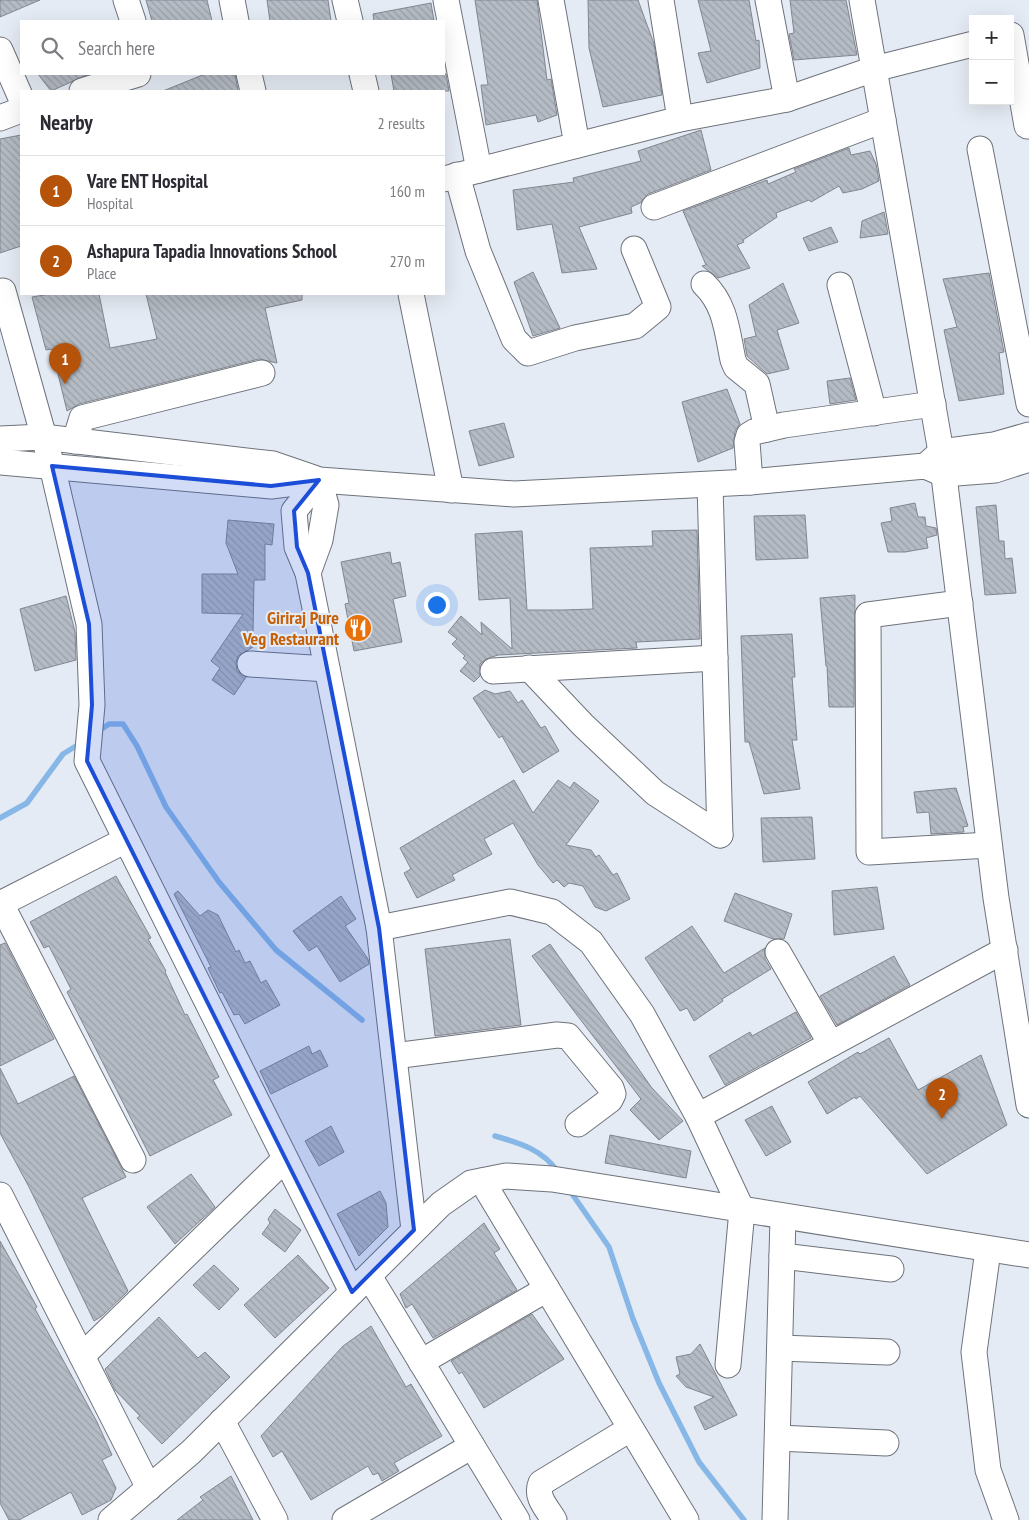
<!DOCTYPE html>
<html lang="en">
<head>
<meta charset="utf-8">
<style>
  :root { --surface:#fff; --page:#f2f2f3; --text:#2b2b33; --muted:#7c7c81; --line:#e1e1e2; --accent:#b45309 }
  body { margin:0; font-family:"PT Sans Narrow",sans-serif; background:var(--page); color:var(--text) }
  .controls { position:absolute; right:15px; top:15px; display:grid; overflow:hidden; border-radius:0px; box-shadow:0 5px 20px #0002 }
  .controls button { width:45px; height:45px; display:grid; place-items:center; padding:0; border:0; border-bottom:1px solid var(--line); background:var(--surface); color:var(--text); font:25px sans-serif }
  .you { position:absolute; left:436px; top:604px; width:18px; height:18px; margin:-12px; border:4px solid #fff; border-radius:50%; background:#1a73e8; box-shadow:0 0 0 8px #1a73e833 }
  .badge { display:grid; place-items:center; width:32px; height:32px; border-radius:50%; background:var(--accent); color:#fff; font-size:16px; font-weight:700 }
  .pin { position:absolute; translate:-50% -41px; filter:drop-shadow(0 1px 2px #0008) }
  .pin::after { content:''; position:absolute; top:26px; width:18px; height:15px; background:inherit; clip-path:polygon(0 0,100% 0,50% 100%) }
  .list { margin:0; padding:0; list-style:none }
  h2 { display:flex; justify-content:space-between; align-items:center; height:65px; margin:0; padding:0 20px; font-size:21px }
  h2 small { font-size:16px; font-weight:400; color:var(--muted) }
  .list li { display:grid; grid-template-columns:32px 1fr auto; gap:15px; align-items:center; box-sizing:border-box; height:70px; padding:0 20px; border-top:1px solid var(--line) }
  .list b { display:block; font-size:19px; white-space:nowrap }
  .list p { margin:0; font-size:16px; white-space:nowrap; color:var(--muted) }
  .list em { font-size:16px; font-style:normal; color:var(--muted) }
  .icon { flex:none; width:28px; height:28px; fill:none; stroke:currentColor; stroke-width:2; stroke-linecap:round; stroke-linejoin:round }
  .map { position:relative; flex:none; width:1029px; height:1520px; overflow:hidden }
  .search { position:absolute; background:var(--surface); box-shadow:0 5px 20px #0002; left:20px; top:20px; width:425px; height:55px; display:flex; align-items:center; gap:12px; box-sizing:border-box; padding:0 18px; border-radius:0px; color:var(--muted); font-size:19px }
  .panel { position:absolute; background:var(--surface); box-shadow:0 5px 20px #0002; left:20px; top:90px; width:425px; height:205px; border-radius:0px }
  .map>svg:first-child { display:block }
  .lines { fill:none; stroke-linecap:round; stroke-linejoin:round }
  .stream { stroke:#87b7e7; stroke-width:5.5 }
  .building { fill:url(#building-back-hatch); stroke:#82868f }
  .minor-casing { stroke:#6e737b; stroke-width:27 }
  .minor { stroke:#fff; stroke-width:25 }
  .marked { fill:#1d4ed8; fill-opacity:0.2; stroke:#1d4ed8; stroke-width:4; stroke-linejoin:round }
  .labels { text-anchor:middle; stroke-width:4; stroke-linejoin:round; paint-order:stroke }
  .food-label { font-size:18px; font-weight:bold; fill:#c56008; stroke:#e5ebf4; text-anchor:end }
</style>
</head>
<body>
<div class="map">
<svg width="1029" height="1520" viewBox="0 0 1029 1520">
  <defs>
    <pattern id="building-back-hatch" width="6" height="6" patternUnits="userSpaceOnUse" patternTransform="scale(1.25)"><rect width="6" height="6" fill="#b5bbc4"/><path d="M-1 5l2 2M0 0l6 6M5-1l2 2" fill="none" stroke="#9aa0a7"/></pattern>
  </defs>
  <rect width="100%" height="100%" fill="#e5ebf4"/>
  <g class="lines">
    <!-- stream -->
    <g class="stream">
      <polyline points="97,732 109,724 123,724 137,746 166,807 219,882 276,950 362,1020"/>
      <polyline points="0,818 27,803 63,754 81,743"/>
      <path d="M 495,1136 C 520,1143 543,1150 558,1172"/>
      <polyline points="568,1188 609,1247 633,1319 659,1383 699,1462 744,1520"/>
    </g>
  </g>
  <!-- building -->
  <g class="building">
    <polygon points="0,0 40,0 0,17"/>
    <polygon points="146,0 207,0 212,21 152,21"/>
    <polygon points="267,0 328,0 331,21 270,21"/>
    <polygon points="475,0 537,0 547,80 551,79 557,115 538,122 536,115 486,125 481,85 488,85"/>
    <polygon points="588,0 638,0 654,44 662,95 603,107 589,48"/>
    <polygon points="698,0 749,0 756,41 759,40 760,68 707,83 698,53 711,51"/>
    <polygon points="790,0 846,0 857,55 794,60 789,34 794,33"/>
    <polygon points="431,3 434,21 374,21 373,14"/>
    <polygon points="38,74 89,74 51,91"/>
    <polygon points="205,74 235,74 238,91 163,91"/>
    <polygon points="391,74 446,74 449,91 394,91"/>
    <polygon points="701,130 711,170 648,194 640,203 631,207 632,213 579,227 597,269 562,273 552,224 517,230 513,190 574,182 573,178 641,161 638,151"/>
    <polygon points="21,135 21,246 0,253 0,139"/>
    <polygon points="849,148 851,155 870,151 876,164 879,181 862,189 843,193 839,186 811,202 809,200 776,213 777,217 743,240 744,242 737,245 750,268 718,278 702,266 706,265 683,211 767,180 768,184 796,172 794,169"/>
    <polygon points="884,212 888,234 860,238 862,221"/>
    <polygon points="831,227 838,242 809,251 803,238"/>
    <polygon points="533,272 560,328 533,336 514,282"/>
    <polygon points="989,273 1004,352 999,353 1004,394 959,401 944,330 957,327 943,279"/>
    <polygon points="783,283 799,323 777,330 789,369 767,374 747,356 744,339 756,336 749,305"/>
    <polygon points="50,294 99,294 110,348 157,339 146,294 302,294 302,300 265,308 277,363 259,359 79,404 67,411 52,349 46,350 32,297"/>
    <polygon points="850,378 856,400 830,404 827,381"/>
    <polygon points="727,389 740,424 735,431 733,448 698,462 682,402"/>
    <polygon points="504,423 514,457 479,466 469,431"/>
    <polygon points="915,503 918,517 925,517 926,526 936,528 937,535 926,538 928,548 905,552 888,552 881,523 892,521 890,508"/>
    <polygon points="996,505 999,541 1004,541 1005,559 1012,558 1016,593 985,595 976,507"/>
    <polygon points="805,515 808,558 756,560 754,516"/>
    <polygon points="228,520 274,524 272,545 265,544 265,580 254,580 253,633 247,643 253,647 238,656 236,663 237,671 246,677 234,695 212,680 220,668 211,661 243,614 202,613 202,574 238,574 226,543"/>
    <polygon points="697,530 700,639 636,642 637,648 498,655 486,659 480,664 480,676 474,682 460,671 468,662 463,658 465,656 452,644 457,639 448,632 461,616 482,635 481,622 512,649 510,598 479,600 475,534 522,531 527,610 562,610 593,609 590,548 653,546 652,531"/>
    <polygon points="390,552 392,564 400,562 406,596 393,599 402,642 354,651 345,604 349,603 341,562"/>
    <polygon points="855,595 854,707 829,707 827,666 826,666 820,598"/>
    <polygon points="66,596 75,632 76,660 35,671 20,609"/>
    <polygon points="792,634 795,677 792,677 797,740 792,740 800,789 764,794 749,742 745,742 741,636"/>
    <polygon points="485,690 495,694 510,691 518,703 522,700 541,728 545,726 559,751 523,773 502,736 499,738 473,698"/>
    <polygon points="514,780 533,813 558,780 570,788 574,782 599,801 566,845 591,850 596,857 599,855 613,875 617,873 630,899 606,911 595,907 583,886 569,883 564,887 557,880 553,883 538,865 513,823 484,839 492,854 452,875 455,880 417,898 404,873 411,869 400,848"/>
    <polygon points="956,788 968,826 963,827 964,832 931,834 929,812 917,813 914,792"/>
    <polygon points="812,817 815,859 763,862 761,818"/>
    <polygon points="116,876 151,938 148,939 166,971 165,972 185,1015 187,1014 219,1077 213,1080 232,1115 150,1156 67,992 71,989 49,946 44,948 30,922"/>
    <polygon points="877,887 884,929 834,935 832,891"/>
    <polygon points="178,891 200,916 208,910 218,915 236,952 239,950 245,963 250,961 261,983 266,980 280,1005 245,1024 239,1014 234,1015 222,992 220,993 208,968 211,967 174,894"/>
    <polygon points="735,893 792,914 784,939 773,939 724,921"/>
    <polygon points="341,896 356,919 345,926 368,959 369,964 340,982 317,946 309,951 293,931"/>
    <polygon points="692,926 724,973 765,948 765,959 771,969 722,999 723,1001 694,1021 687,1008 680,1011 645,958"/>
    <polygon points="510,939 521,1025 435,1036 425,949"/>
    <polygon points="5,943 54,1039 0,1066 0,945"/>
    <polygon points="550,944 652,1088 683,1121 659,1140 630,1110 641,1099 532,956"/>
    <polygon points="894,956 910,985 837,1025 820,996"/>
    <polygon points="796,1012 811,1038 725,1085 709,1056 750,1032 752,1036"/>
    <polygon points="889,1038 918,1090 981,1055 1007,1125 927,1174 860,1096 856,1099 855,1097 827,1114 808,1082 858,1052 860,1054"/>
    <polygon points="309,1046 312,1054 320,1050 328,1066 271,1094 260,1071"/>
    <polygon points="0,1068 18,1104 74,1076 126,1177 82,1198 128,1291 102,1316 94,1321 29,1187 0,1133"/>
    <polygon points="772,1106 791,1142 766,1156 745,1120"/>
    <polygon points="331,1126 344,1152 319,1166 305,1141"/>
    <polygon points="610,1135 691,1151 686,1178 605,1163"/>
    <polygon points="191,1174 215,1207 175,1244 147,1207"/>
    <polygon points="380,1191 386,1203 388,1227 359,1256 337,1214"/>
    <polygon points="275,1209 301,1230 285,1252 262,1234 270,1223 268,1219"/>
    <polygon points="484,1223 500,1249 494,1253 517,1290 433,1338 412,1304 406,1308 400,1294"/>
    <polygon points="0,1241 37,1307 35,1309 97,1422 112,1455 102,1460 116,1488 111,1500 82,1515 71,1492 19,1520 9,1520 0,1503"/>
    <polygon points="298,1255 329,1288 275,1338 244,1305"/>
    <polygon points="214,1265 239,1289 219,1310 193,1285"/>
    <polygon points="532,1314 564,1359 484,1408 462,1372 459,1374 451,1361"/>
    <polygon points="159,1317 198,1358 205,1352 230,1377 162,1444 137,1418 140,1416 115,1390 105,1369"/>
    <polygon points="371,1326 406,1387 411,1384 442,1436 394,1463 399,1471 382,1481 378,1473 373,1475 368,1466 311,1500 282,1451 273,1457 261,1436 343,1346"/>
    <polygon points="700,1344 737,1415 705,1430 694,1407 714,1397 686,1387 676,1376 680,1374 676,1357 691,1354"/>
    <polygon points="231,1476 253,1520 177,1520 203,1500 200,1497"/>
  </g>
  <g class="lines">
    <defs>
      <g id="minor">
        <polyline points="126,0 133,21"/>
        <polyline points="232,0 236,21"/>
        <polyline points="345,0 350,21"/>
        <polyline points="446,0 479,170"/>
        <polyline points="551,0 577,145"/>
        <polyline points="661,0 680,119"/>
        <polyline points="768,0 787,99"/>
        <polyline points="862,0 941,452 996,898 1029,1105"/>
        <polyline points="1011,35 1027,126 1029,126"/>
        <polyline points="0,50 21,98"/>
        <polyline points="249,74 253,91"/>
        <polyline points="362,74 366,91"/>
        <polyline points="82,91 138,74"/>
        <polyline points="0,118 21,110"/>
        <polyline points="980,149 1029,404"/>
        <polyline points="457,175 478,251 514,339 528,353 575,338 635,326 658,307 634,249"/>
        <polyline points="444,179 680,119 787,99 874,69 973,44"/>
        <polyline points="654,207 883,120"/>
        <path d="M 704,284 C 726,305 727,332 733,360 L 736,367 L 757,384 L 767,429"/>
        <polyline points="840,285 874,413"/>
        <polyline points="3,291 52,466 89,624 92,705 87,761 352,1292"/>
        <polyline points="411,294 451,490"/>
        <polyline points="0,439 43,437 273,464 314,478"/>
        <polyline points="75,441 82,418 262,373"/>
        <polyline points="0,462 271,486 319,480 514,494 750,482 925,466 944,474 995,470 1029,459"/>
        <polyline points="929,463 941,452 994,445 1029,435"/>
        <polyline points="319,480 294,511 297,547 308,573 379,928 414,1230"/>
        <polyline points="750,482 747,442 749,435 754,432 784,425 933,404"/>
        <polyline points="710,485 720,835"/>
        <polyline points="308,573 320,540 326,505 319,480"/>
        <polyline points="960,603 868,615 869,852 989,845"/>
        <polyline points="250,664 327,669"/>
        <polyline points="529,668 583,725 655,793 720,835"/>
        <polyline points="493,671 715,658"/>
        <polyline points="0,904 126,840"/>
        <polyline points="1,904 133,1160"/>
        <polyline points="379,928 510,902 552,912 591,942 642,1014 698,1116 742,1210 728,1365"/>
        <polyline points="778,952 831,1044"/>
        <polyline points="394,1056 557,1035 568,1036 611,1088 613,1094 610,1100 578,1124"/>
        <polyline points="698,1116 1005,950"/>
        <polyline points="482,1181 686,1520"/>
        <polyline points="0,1195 149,1488"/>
        <polyline points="988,1250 974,1352 988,1470 1006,1520"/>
        <polyline points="782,1256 891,1269"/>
        <polyline points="369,1276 517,1520"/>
        <polyline points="780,1348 887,1352"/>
        <polyline points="82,1356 285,1159"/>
        <polyline points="421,1362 547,1289"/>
        <polyline points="222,1421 275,1520"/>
        <polyline points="778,1438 886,1443"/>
        <polyline points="111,1520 191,1452 441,1204 471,1183 506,1176 552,1179 1029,1255"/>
        <polyline points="345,1520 472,1446"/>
        <path d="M 554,1520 C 547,1508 535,1497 541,1483 L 630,1429"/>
        <polyline points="775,1520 783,1217"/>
      </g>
    </defs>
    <!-- minor casing -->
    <use href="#minor" class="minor-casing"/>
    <!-- minor -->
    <use href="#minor" class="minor"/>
  </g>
  <!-- marked area -->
  <path class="marked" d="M 52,466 L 271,486 L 319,480 L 294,511 L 297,547 L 308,573 L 379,928 L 414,1230 L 352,1292 L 87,761 L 92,705 L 89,624 Z"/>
  <!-- icons -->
  <defs>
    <symbol id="restaurant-disc" viewBox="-11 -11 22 22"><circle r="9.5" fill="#e8710a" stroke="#e5ebf4"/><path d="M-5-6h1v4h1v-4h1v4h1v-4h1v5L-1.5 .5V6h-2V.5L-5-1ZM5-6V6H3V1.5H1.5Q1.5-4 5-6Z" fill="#fff"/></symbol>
  </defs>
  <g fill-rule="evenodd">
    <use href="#restaurant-disc" x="342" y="612" width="32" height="32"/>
  </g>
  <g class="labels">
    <!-- food labels -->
    <g class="food-label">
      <text x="339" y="624">Giriraj Pure<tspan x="339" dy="21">Veg Restaurant</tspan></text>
    </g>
  </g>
</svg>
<div class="controls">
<button>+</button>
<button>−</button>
</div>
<div class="you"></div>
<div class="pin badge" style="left:65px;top:384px">1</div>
<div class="pin badge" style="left:942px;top:1119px">2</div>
<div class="search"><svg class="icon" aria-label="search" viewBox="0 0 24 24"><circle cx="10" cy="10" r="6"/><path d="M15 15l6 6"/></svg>Search here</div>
<section class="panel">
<h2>Nearby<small>2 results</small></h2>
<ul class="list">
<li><span class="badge">1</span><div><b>Vare ENT Hospital</b><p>Hospital</p></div><em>160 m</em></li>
<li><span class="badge">2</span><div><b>Ashapura Tapadia Innovations School</b><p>Place</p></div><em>270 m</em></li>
</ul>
</section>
</div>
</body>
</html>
